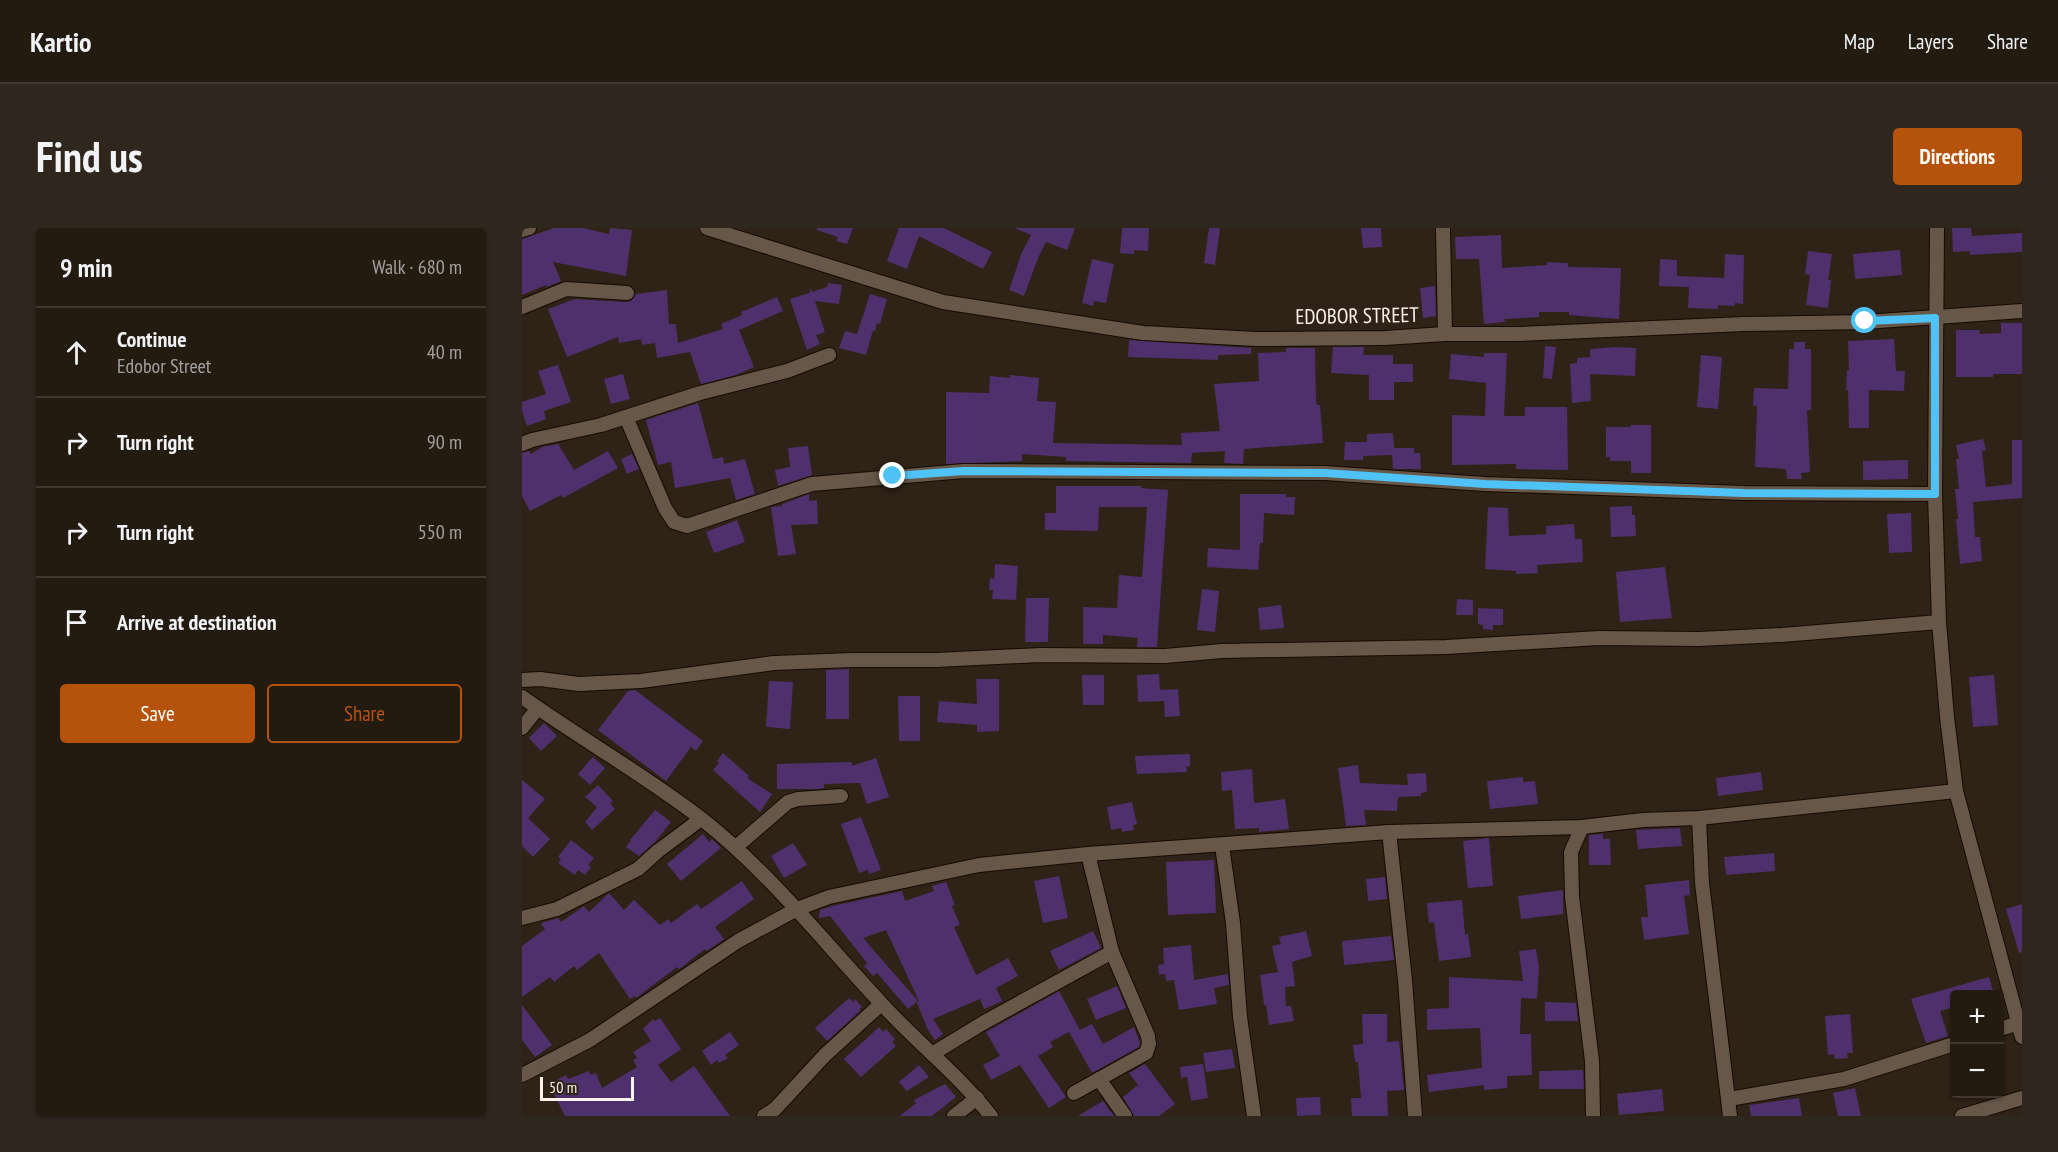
<!DOCTYPE html>
<html lang="en">
<head>
<meta charset="utf-8">
<style>
  :root { --surface:#231a10; --page:#2f271e; --text:#f1f3f6; --muted:#a3a19f; --line:#403830; --accent:#b45309 }
  body { margin:0; font-family:"PT Sans Narrow",sans-serif; background:var(--page); color:var(--text) }
  .controls { position:absolute; right:18px; bottom:18px; display:grid; overflow:hidden; border-radius:6px; box-shadow:0 2px 4px #0004 }
  .controls button { width:54px; height:54px; display:grid; place-items:center; padding:0; border:0; border-bottom:2px solid var(--line); background:var(--surface); color:var(--text); font:30px sans-serif }
  .scale { position:absolute; left:18px; bottom:15px; width:94px; box-sizing:border-box; padding-left:6px; border:3px solid #fbf3ea; border-top:0; font-size:16px; line-height:21px; white-space:nowrap; color:#fbf3ea; -webkit-text-stroke:4px #2f2216; paint-order:stroke }
  .stop { position:absolute; width:18px; height:18px; margin:-14px; border:4px solid #4fc3f7; border-radius:50%; background:#fff }
  .stop.end { background:#4fc3f7; border-color:#fff; box-shadow:0 2px 6px #0008 }
  .list { margin:0; padding:0; list-style:none }
  h2 { display:flex; justify-content:space-between; align-items:center; height:78px; margin:0; padding:0 24px; font-size:26px }
  h2 small { font-size:20px; font-weight:400; color:var(--muted) }
  .list li { display:grid; grid-template-columns:39px 1fr auto; gap:18px; align-items:center; box-sizing:border-box; height:90px; padding:0 24px; border-top:2px solid var(--line) }
  .list b { display:block; font-size:22px; white-space:nowrap }
  .list p { margin:0; font-size:20px; white-space:nowrap; color:var(--muted) }
  .list em { font-size:20px; font-style:normal; color:var(--muted) }
  .actions { display:flex; gap:12px; padding:18px 24px }
  .actions a { flex:1; padding:14px 0; border:2px solid var(--accent); border-radius:6px; text-align:center; font-size:21px; color:var(--accent) }
  .actions .main { background:var(--accent); color:#fff }
  .icon { flex:none; width:33px; height:33px; fill:none; stroke:currentColor; stroke-width:2; stroke-linecap:round; stroke-linejoin:round }
  .map { position:relative; flex:none; width:1500px; height:888px; overflow:hidden; border-radius:6px }
  header { display:flex; align-items:center; gap:36px; box-sizing:border-box; height:84px; padding:0 30px; background:var(--surface); border-bottom:2px solid var(--line) }
  header strong { font-size:28px }
  nav { display:flex; gap:33px; margin-inline-start:auto; font-size:21px }
  .intro { display:flex; align-items:center; justify-content:space-between; box-sizing:border-box; height:144px; padding:0 36px }
  h1 { margin:0; font-size:42px }
  .button { padding:15px 27px; border-radius:6px; background:var(--accent); color:#fff; font-size:21px; font-weight:700 }
  main { display:flex; gap:36px; padding:0 36px }
  aside { flex:1; background:var(--surface); border-radius:6px; box-shadow:0 2px 4px #0004 }
  .map>svg:first-child { display:block }
  .building { fill:#4e316c }
  .lines { fill:none; stroke-linecap:round; stroke-linejoin:round }
  .minor-casing { stroke:#160b02; stroke-width:16 }
  .minor { stroke:#665749; stroke-width:14 }
  .route { stroke:#4fc3f7; stroke-width:8 }
  .labels { text-anchor:middle; stroke-width:6; stroke-linejoin:round; paint-order:stroke }
  .street-label { font-size:21px; fill:#fbf3ea; stroke:#2f2216 }
</style>
</head>
<body>
<header>
<strong>Kartio</strong>
<nav><a>Map</a><a>Layers</a><a>Share</a></nav>
</header>
<div class="intro"><h1>Find us</h1><a class="button">Directions</a></div>
<main>
<aside>
<h2>9 min<small>Walk · 680 m</small></h2>
<ul class="list">
<li><svg class="icon" aria-label="ahead" viewBox="0 0 24 24"><path d="M12 20V5M6 11l6-6 6 6"/></svg><div><b>Continue</b><p>Edobor Street</p></div><em>40 m</em></li>
<li><svg class="icon" aria-label="right" viewBox="0 0 24 24"><path d="M7 20v-9h11M14 6l5 5-5 5"/></svg><div><b>Turn right</b></div><em>90 m</em></li>
<li><svg class="icon" aria-label="right" viewBox="0 0 24 24"><path d="M7 20v-9h11M14 6l5 5-5 5"/></svg><div><b>Turn right</b></div><em>550 m</em></li>
<li><svg class="icon" aria-label="arrive" viewBox="0 0 24 24"><path d="M6 21V4h12l-3 4 3 4H6"/></svg><div><b>Arrive at destination</b></div></li>
</ul>
<div class="actions"><a class="main">Save</a><a>Share</a></div>
</aside>
<div class="map">
<svg width="1500" height="888" viewBox="0 0 1500 888">
  <rect width="100%" height="100%" fill="#2f2216"/>
  <!-- building -->
  <g class="building">
    <polygon points="32,0 61,0 87,6 88,0 110,2 104,48 31,34 39,53 25,59 24,57 0,67 0,11"/>
    <polygon points="295,0 331,0 325,16 314,13 316,9 295,2"/>
    <polygon points="377,0 422,0 470,24 461,41 397,8 385,41 365,33"/>
    <polygon points="492,0 553,0 545,22 524,14 516,30 502,68 487,62 500,24 509,7"/>
    <polygon points="600,0 627,0 626,23 612,22 612,26 598,25"/>
    <polygon points="687,0 698,0 693,37 682,35"/>
    <polygon points="839,0 859,0 860,19 841,20"/>
    <polygon points="1430,0 1449,0 1450,8 1500,5 1500,24 1448,27 1448,23 1431,24"/>
    <polygon points="979,7 980,40 1025,37 1025,34 1046,35 1046,39 1099,40 1097,91 1047,87 1047,84 1017,84 1017,89 982,91 983,94 962,96 957,31 934,31 933,9"/>
    <polygon points="1378,22 1380,47 1333,51 1331,26"/>
    <polygon points="1286,23 1310,26 1306,52 1309,52 1306,80 1284,77 1288,47 1283,46"/>
    <polygon points="1203,26 1222,27 1221,76 1213,75 1213,78 1196,77 1196,81 1166,80 1167,59 1137,58 1138,31 1155,32 1155,48 1202,50"/>
    <polygon points="570,31 592,36 584,75 572,73 571,78 560,75"/>
    <polygon points="306,55 320,57 317,76 293,73 303,104 294,107 298,116 285,122 268,71 287,65 289,60 290,64 305,59"/>
    <polygon points="913,58 914,88 901,90 898,60"/>
    <polygon points="145,62 147,96 154,96 156,115 201,101 199,96 220,87 219,84 255,69 261,83 217,102 232,139 214,147 179,156 168,124 135,130 133,115 120,117 119,111 97,115 96,109 45,129 26,81 53,71 105,74 109,73 114,66"/>
    <polygon points="348,66 365,71 358,96 355,95 353,103 351,102 344,127 317,120 323,103 335,106"/>
    <polygon points="1479,95 1500,95 1500,146 1471,146 1471,149 1434,149 1434,102 1457,102 1458,106 1479,105"/>
    <polygon points="1372,111 1374,143 1383,143 1382,163 1347,162 1347,200 1327,200 1326,162 1324,162 1325,142 1327,142 1326,113"/>
    <polygon points="607,112 729,120 729,126 696,127 696,132 606,129"/>
    <polygon points="1272,114 1283,114 1283,121 1289,121 1289,182 1285,182 1288,244 1279,245 1280,251 1265,251 1264,241 1233,239 1235,178 1231,178 1232,160 1266,161 1267,121 1272,121"/>
    <polygon points="1023,118 1034,119 1030,151 1021,150"/>
    <polygon points="811,119 842,119 841,127 871,127 871,136 891,136 891,154 872,154 872,172 847,172 847,147 809,145"/>
    <polygon points="1092,119 1114,120 1113,148 1068,146 1069,173 1050,175 1048,136 1055,135 1055,130 1068,129 1068,121"/>
    <polygon points="764,120 793,120 794,173 795,177 798,177 801,215 722,221 721,236 702,235 703,223 670,225 669,235 544,233 544,229 500,226 500,233 424,236 424,164 467,165 468,148 488,150 488,147 517,150 515,173 534,174 531,215 660,217 659,205 698,203 692,156 737,153 736,125 764,124"/>
    <polygon points="962,125 985,125 982,188 1003,188 1003,179 1045,179 1046,242 994,241 994,236 930,237 930,187 963,188 964,155 927,151 929,126 962,129"/>
    <polygon points="1179,127 1200,129 1196,181 1175,179"/>
    <polygon points="36,137 49,174 22,183 24,191 5,198 0,183 0,174 24,166 16,143"/>
    <polygon points="101,146 108,171 89,176 82,151"/>
    <polygon points="176,175 191,231 201,229 202,236 223,231 233,266 214,272 208,250 153,260 149,234 136,237 124,192"/>
    <polygon points="1109,197 1129,197 1129,245 1109,245 1109,233 1088,233 1088,229 1084,229 1084,199 1109,199"/>
    <polygon points="871,205 872,220 892,220 892,225 898,225 899,241 871,241 870,227 841,228 841,232 822,232 823,214 845,214 845,206"/>
    <polygon points="1461,211 1464,222 1460,223 1464,259 1490,256 1490,212 1500,212 1500,270 1451,274 1453,309 1458,309 1460,333 1438,336 1434,291 1436,291 1433,261 1437,261 1434,231 1437,231 1434,217"/>
    <polygon points="36,216 52,242 86,223 96,240 41,270 39,267 8,283 0,268 0,225 7,223 9,226 20,219"/>
    <polygon points="286,218 290,247 256,258 253,242 268,239 266,220"/>
    <polygon points="110,226 117,241 105,246 99,231"/>
    <polygon points="1386,232 1386,251 1341,252 1341,233"/>
    <polygon points="534,258 619,258 619,260 646,262 635,419 615,419 616,410 581,407 581,416 561,416 561,379 595,380 597,347 620,349 625,279 577,279 576,303 523,302 523,285 534,285"/>
    <polygon points="287,266 287,273 295,272 296,296 269,297 274,326 256,328 249,279 260,278 260,276"/>
    <polygon points="718,266 764,266 764,269 773,269 772,287 742,285 741,315 738,315 736,342 685,339 686,320 718,322"/>
    <polygon points="1110,278 1110,287 1113,287 1114,308 1089,309 1088,279"/>
    <polygon points="966,279 986,280 987,308 1024,306 1024,298 1052,296 1053,311 1060,311 1061,334 1015,337 1016,345 994,346 994,343 963,341"/>
    <polygon points="1389,285 1390,324 1367,325 1365,286"/>
    <polygon points="215,292 223,314 192,325 184,304"/>
    <polygon points="473,336 496,338 494,372 470,371 471,362 467,362 468,350 472,351"/>
    <polygon points="1143,339 1150,390 1098,394 1094,344"/>
    <polygon points="680,361 697,363 693,404 675,402"/>
    <polygon points="504,370 527,370 526,414 503,414"/>
    <polygon points="935,371 951,372 951,387 934,387"/>
    <polygon points="759,377 762,400 738,402 736,380"/>
    <polygon points="956,380 981,381 981,397 971,397 971,402 961,401 961,397 956,396"/>
    <polygon points="327,441 327,491 304,491 304,442"/>
    <polygon points="637,446 638,462 656,461 658,488 643,489 642,473 616,474 615,447"/>
    <polygon points="560,447 582,447 582,477 561,477"/>
    <polygon points="1472,447 1476,497 1451,499 1447,449"/>
    <polygon points="454,451 477,451 477,503 455,504 455,497 415,494 417,473 455,476"/>
    <polygon points="247,453 271,454 268,501 244,499"/>
    <polygon points="113,462 181,513 174,523 169,519 144,553 76,502 106,463"/>
    <polygon points="376,468 398,468 398,513 377,513"/>
    <polygon points="22,495 35,508 19,523 7,510"/>
    <polygon points="201,525 227,548 225,550 250,566 238,584 191,542 197,535 195,533"/>
    <polygon points="668,526 668,538 664,539 665,544 615,546 613,528"/>
    <polygon points="71,529 83,540 68,557 56,546"/>
    <polygon points="354,530 367,569 345,576 338,555 302,556 302,560 296,561 255,561 255,536 330,534 330,538"/>
    <polygon points="836,537 838,555 886,557 885,546 904,545 905,564 899,565 899,568 876,569 875,583 842,582 844,597 824,598 816,540"/>
    <polygon points="730,541 732,575 763,571 767,601 737,604 737,600 713,601 710,562 700,563 699,544"/>
    <polygon points="1239,544 1241,562 1196,568 1194,550"/>
    <polygon points="1001,549 1001,554 1013,553 1016,576 968,581 965,553"/>
    <polygon points="0,552 23,571 6,590 28,611 11,629 0,618"/>
    <polygon points="76,557 91,573 88,575 93,581 70,602 63,594 75,579 63,569"/>
    <polygon points="610,574 615,596 611,597 612,602 600,604 599,600 589,602 585,579"/>
    <polygon points="133,582 149,594 133,614 117,628 104,619 109,612 108,612"/>
    <polygon points="339,589 359,642 347,646 346,642 337,645 319,596"/>
    <polygon points="1158,600 1160,618 1116,621 1114,602"/>
    <polygon points="181,606 187,614 190,611 199,620 159,653 145,636"/>
    <polygon points="1081,606 1081,611 1088,611 1089,637 1067,637 1067,607"/>
    <polygon points="967,610 971,658 946,660 941,613"/>
    <polygon points="49,612 72,630 66,637 69,639 63,647 56,642 53,647 36,635 39,631 36,629"/>
    <polygon points="271,615 285,637 262,650 249,628"/>
    <polygon points="1252,625 1253,643 1204,647 1202,629"/>
    <polygon points="692,632 694,685 646,687 644,634"/>
    <polygon points="537,648 546,690 521,695 512,653"/>
    <polygon points="863,649 865,671 846,673 844,651"/>
    <polygon points="1167,652 1168,667 1162,668 1167,706 1122,712 1119,689 1126,689 1123,657"/>
    <polygon points="220,653 232,671 193,699 202,711 185,723 183,721 157,741 155,739 114,770 113,768 108,771 77,725 55,742 52,738 32,754 28,749 0,769 0,718 23,701 19,696 22,694 36,690 39,694 62,678 67,684 87,665 102,682 112,672 138,697 146,691 149,695 175,676 179,681"/>
    <polygon points="424,654 433,677 430,678 438,697 432,699 454,747 486,730 496,748 474,760 480,773 462,781 458,771 411,791 421,806 413,812 406,802 395,775 397,773 364,702 341,710 396,773 386,781 355,745 351,748 342,738 345,735 308,688 297,690 298,682 310,678 380,663 383,673 412,663 410,658"/>
    <polygon points="1041,662 1041,686 999,691 996,668"/>
    <polygon points="940,672 943,707 946,706 949,729 917,733 912,694 907,695 905,675"/>
    <polygon points="1500,676 1500,724 1497,725 1484,681"/>
    <polygon points="571,703 579,720 537,742 528,723"/>
    <polygon points="784,703 790,728 770,734 773,758 763,759 764,778 769,778 772,793 747,797 744,777 742,777 738,747 756,744 750,718 759,716 757,709"/>
    <polygon points="869,708 872,732 822,737 820,713"/>
    <polygon points="669,717 672,752 706,746 707,757 692,760 695,776 657,782 652,752 644,753 643,746 637,747 636,737 642,736 641,720"/>
    <polygon points="1014,721 1017,739 1015,771 999,770 998,806 1009,806 1010,847 985,848 985,860 962,862 962,857 907,864 905,847 960,840 958,800 905,802 905,781 927,780 927,749 1001,753 997,723"/>
    <polygon points="1467,749 1472,766 1432,766 1432,779 1418,783 1426,808 1404,815 1389,771"/>
    <polygon points="595,758 604,780 574,792 565,771"/>
    <polygon points="537,763 558,802 570,796 581,816 612,799 618,815 617,819 570,845 547,804 528,814 531,819 516,828 544,869 527,880 498,837 469,852 461,837 478,828 464,804"/>
    <polygon points="327,770 331,774 333,771 340,779 337,781 339,782 305,813 293,800"/>
    <polygon points="1023,774 1054,775 1056,793 1023,793"/>
    <polygon points="0,777 30,817 13,829 0,812"/>
    <polygon points="840,786 865,786 865,814 877,813 882,862 865,863 866,888 830,888 829,870 839,870 836,834 833,834 831,817 841,816"/>
    <polygon points="1328,786 1331,825 1325,825 1326,830 1313,831 1312,826 1306,827 1303,788"/>
    <polygon points="138,790 159,821 136,837 149,854 172,838 208,888 43,888 27,856 44,847 46,851 67,843 69,847 74,845 80,860 115,839 111,832 115,830 111,824 129,813 121,801 131,791 133,793"/>
    <polygon points="357,799 361,804 364,801 373,811 370,814 374,818 339,849 322,831"/>
    <polygon points="208,804 217,817 203,827 206,830 197,835 195,832 189,837 180,823"/>
    <polygon points="710,821 713,840 684,844 681,825"/>
    <polygon points="623,836 653,876 637,888 612,888 601,869 616,857 607,845"/>
    <polygon points="681,836 686,870 669,873 665,849 659,850 658,839"/>
    <polygon points="397,837 407,849 385,863 377,854"/>
    <polygon points="1061,842 1062,861 1017,861 1017,843"/>
    <polygon points="423,856 434,869 410,888 378,888 394,875 392,872"/>
    <polygon points="1333,860 1339,888 1316,888 1311,865"/>
    <polygon points="1140,861 1142,883 1097,887 1095,866"/>
    <polygon points="798,869 799,887 775,888 774,870"/>
    <polygon points="1277,870 1280,888 1229,888 1227,877"/>
    <polygon points="581,873 592,888 556,888"/>
  </g>
  <g class="lines">
    <defs>
      <g id="minor">
        <polyline points="185,0 421,74 621,105 734,111 863,110 923,106 996,106 1222,96 1343,94 1500,83"/>
        <polyline points="921,0 923,106"/>
        <polyline points="1415,0 1413,266 1417,394 1425,489 1434,563 1500,809"/>
        <polyline points="0,2 7,0"/>
        <polyline points="0,79 44,61 105,65"/>
        <polyline points="104,189 143,280 152,294 165,298 290,256 442,243 803,245 963,256 1222,265 1413,266"/>
        <polyline points="0,216 10,212 79,197 178,165 265,143 307,127"/>
        <polyline points="0,452 18,451 57,456 119,453 252,435 330,432 414,432 518,427 643,428 700,423 924,419 1077,410 1177,411 1260,407 1417,394"/>
        <path d="M 0,469 C 59,511 123,547 181,592 C 248,645 300,712 358,774 C 394,814 436,846 469,888"/>
        <polyline points="0,500 16,480"/>
        <polyline points="1177,590 1180,655 1208,888"/>
        <polyline points="1060,599 1049,624 1050,669 1070,833 1071,888"/>
        <polyline points="867,604 883,752 893,888"/>
        <polyline points="700,618 711,695 718,789 732,888"/>
        <polyline points="214,619 266,574 276,571 319,568"/>
        <polyline points="0,690 35,681 116,641 136,623 179,591"/>
        <polyline points="1478,801 1497,795"/>
        <polyline points="410,826 461,795 590,724 566,626"/>
        <polyline points="0,847 68,812 216,713 275,681 307,669 457,637 566,626 867,604 1060,599 1121,592 1177,590 1434,563"/>
        <polyline points="577,851 603,888"/>
        <polyline points="552,865 624,825 627,816 626,808 590,724"/>
        <polyline points="1207,871 1322,851 1432,816"/>
        <polyline points="242,888 253,881 303,827 359,776"/>
        <polyline points="432,888 455,870"/>
        <polyline points="1440,888 1500,870"/>
      </g>
    </defs>
    <!-- minor casing -->
    <use href="#minor" class="minor-casing"/>
    <!-- minor -->
    <use href="#minor" class="minor"/>
  </g>
  <g class="lines">
    <!-- route -->
    <polyline class="route" points="371,248 442,243 803,245 963,256 1222,265 1413,266 1413,90 1343,93"/>
  </g>
  <g class="labels">
    <!-- street labels -->
    <g class="street-label">
      <text transform="translate(835 88) rotate(-1)" y="7">EDOBOR STREET</text>
    </g>
  </g>
</svg>
<div class="controls">
<button>+</button>
<button>−</button>
</div>
<div class="scale">50 m</div>
<div class="stop" style="left:1343px;top:93px"></div>
<div class="stop end" style="left:371px;top:248px"></div>
</div>
</main>
</body>
</html>
